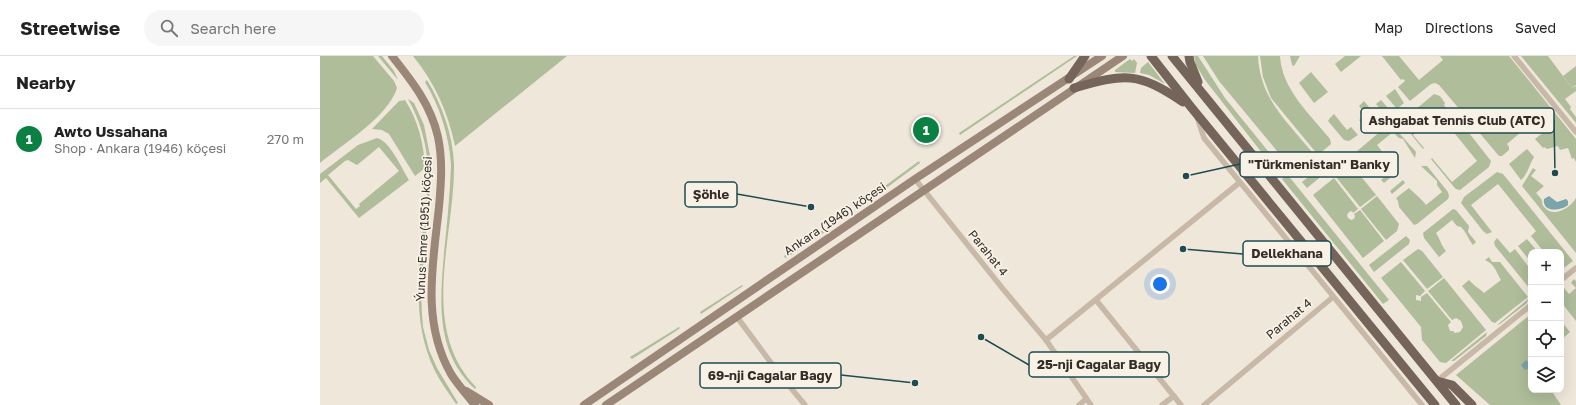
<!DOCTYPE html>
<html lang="en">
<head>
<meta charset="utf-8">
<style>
  :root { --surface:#fff; --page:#f6f6f6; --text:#222; --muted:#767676; --line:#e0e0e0; --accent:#0b8043 }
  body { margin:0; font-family:"Golos Text",sans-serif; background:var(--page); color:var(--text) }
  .controls { position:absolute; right:12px; bottom:12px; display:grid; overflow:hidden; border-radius:8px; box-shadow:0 4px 16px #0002 }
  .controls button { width:36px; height:36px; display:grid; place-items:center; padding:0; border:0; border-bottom:1px solid var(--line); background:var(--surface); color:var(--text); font:20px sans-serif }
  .you { position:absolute; left:840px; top:228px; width:14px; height:14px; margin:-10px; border:3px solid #fff; border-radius:50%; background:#1a73e8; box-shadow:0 0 0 6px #1a73e833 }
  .badge { display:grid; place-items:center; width:26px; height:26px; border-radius:50%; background:var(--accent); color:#fff; font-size:13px; font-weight:700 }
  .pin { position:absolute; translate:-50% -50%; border:2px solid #fff; box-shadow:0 1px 4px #0006 }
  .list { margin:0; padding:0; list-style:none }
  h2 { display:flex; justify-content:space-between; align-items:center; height:52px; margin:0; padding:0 16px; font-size:17px }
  h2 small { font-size:13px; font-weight:400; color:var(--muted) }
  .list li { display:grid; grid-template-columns:26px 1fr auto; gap:12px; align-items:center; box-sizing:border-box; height:60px; padding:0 16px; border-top:1px solid var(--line) }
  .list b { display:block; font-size:15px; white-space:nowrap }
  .list p { margin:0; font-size:13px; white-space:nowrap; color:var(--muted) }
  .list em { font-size:13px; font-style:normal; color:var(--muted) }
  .icon { flex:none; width:22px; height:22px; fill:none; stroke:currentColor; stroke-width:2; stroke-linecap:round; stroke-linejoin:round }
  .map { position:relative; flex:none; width:1256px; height:349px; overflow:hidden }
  header { display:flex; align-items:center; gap:24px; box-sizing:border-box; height:56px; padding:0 20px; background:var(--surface); border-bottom:1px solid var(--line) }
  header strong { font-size:19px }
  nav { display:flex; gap:22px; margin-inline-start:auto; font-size:14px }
  .search { width:280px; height:36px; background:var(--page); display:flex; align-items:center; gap:10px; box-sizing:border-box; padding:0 14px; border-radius:22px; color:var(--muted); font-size:15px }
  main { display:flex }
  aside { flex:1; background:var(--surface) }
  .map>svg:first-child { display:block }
  .green { fill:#afbd9b; fill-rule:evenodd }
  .water { fill:#7ba5ab }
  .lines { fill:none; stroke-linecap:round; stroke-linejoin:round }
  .street { stroke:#c7b8a7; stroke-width:5.5 }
  .secondary { stroke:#9a8778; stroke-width:8 }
  .primary { stroke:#746459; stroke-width:9 }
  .labels { text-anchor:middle; stroke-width:3.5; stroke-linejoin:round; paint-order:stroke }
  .street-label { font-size:12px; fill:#332c27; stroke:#f8f1e5 }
  .leader { fill:none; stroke:#1f4b52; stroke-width:1.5 }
  .callout-dot { fill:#1f4b52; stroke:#f8f1e5; stroke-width:1.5 }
  .callout { fill:#f8f1e5; stroke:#1f4b52; stroke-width:1.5 }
  .callout-label { font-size:13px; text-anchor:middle; font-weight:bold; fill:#332c27 }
</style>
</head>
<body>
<header>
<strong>Streetwise</strong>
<div class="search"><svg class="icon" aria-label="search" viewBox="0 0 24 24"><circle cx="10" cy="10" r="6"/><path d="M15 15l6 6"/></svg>Search here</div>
<nav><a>Map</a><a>Directions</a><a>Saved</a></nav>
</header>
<main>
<aside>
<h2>Nearby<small></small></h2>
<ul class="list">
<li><span class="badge">1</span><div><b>Awto Ussahana</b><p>Shop · Ankara (1946) köçesi</p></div><em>270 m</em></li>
</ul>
</aside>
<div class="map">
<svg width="1256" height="349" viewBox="0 0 1256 349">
  <rect width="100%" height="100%" fill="#efe7da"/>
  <!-- green -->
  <g class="green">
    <path d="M 0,0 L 53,0 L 74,25 L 77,32 C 68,61 23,88 0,107 Z"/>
    <polygon points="58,0 62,0 74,15 78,24"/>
    <path d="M 93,0 L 247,0 L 135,90 C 128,56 115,27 93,0 Z"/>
    <polygon points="754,0 757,0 640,79 639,77"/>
    <polygon points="874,0 878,0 905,42 965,116 960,120 885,24 876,9"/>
    <path d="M 883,0 L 938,0 C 940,45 970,68 996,101 L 976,118 L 899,25 Z"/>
    <path d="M 940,0 L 960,0 C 962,34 990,58 1010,83 L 1011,88 L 998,99 L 951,42 L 943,21 Z"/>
    <polygon points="970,0 980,0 974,10 972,9"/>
    <polygon points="1025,0 1041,0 1021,16 1015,8"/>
    <polygon points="1062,0 1079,0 1099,24 1123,4 1120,0 1189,0 1256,83 1256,106 1254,102 1252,103 1248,92 1240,94 1238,90 1227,93 1224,91 1223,92 1215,83 1229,72 1220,60 1203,75 1198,68 1196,69 1201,76 1187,88 1189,91 1189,94 1182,100 1179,100 1119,29 1115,27 1111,28 1090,45 1078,31 1085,25 1083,23 1081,24"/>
    <polygon points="1201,0 1228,0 1252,32 1256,30 1256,35 1245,43 1251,51 1250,53 1256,61 1256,67"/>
    <polygon points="810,3 812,5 814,3 817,7 815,17 795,16 795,14"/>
    <polygon points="828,6 845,28 829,19 820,17 821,12"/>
    <polygon points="1256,10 1256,29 1252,32 1243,20"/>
    <polygon points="991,16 1008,36 994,47 979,27"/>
    <path d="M 107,24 C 122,49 133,79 134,108 C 135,181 98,271 156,331 L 155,333 C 115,296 120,246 124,197 C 127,168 130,138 131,109 C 129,79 120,51 105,26 Z"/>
    <polygon points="1075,33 1084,47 1077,53 1066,40"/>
    <polygon points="1114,38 1120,40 1125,47 1124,49 1136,64 1138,63 1171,105 1169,111 1140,134 1136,133 1134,131 1111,103 1112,102 1132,126 1157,105 1119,58 1114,62 1108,55 1104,55 1098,59 1095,58 1095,54"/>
    <path d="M 88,43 L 94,47 L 104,69 L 112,110 L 101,233 L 102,259 L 103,271 L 109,294 L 117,312 L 138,347 L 136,348 C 129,337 121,327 115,315 C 91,266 99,214 104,162 C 106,145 109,128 108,110 C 106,86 100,64 88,43 Z"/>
    <path d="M 85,44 C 98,64 104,88 105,112 L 95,120 L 69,78 L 62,74 L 52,73 L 79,45 Z"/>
    <polygon points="1061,44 1074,59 1078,60 1083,58 1097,75 1093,79 1104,92 1103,93 1078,62 1074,62 1070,56 1066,60 1056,48"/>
    <polygon points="1044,45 1058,62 1048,70 1044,70 1039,64 1044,61 1040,56 1042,54 1039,50"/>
    <polygon points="1014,58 1027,74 1031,71 1038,79 1029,85 1024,84 1008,65 1010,62"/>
    <path d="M 1071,68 L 1096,96 L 1095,102 L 1083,83 L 1079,82 L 1073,76 L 1057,89 C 1063,96 1065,102 1071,109 L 1058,120 L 1055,117 L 1049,115 L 1036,96 L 1068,69 Z"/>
    <path d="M 57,82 C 70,85 82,113 89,124 L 39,162 L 6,122 L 0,127 L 0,118 L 38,89 ZM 59,91 L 79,115 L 39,148 L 40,150 L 36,153 L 8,119 L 25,105 L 28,104 L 37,109 Z"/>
    <path d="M 1207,93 L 1214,101 C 1209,109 1208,118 1201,124 L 1189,108 Z"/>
    <polygon points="1020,97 1023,100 1021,104 987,132 982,126 1016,98"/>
    <polygon points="599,105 600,107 541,151 539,149"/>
    <polygon points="1031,110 1035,113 1056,139 1040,151 1016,121 1027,112"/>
    <path d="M 1101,110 L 1107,110 L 1128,136 L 1129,140 L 1128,143 L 1097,168 L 1094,169 L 1079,151 L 1078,145 L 1076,142 L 1089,132 C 1095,138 1101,142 1106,149 L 1122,136 L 1117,129 L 1117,125 Z"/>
    <path d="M 1213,112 L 1216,114 L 1211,120 L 1224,130 L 1216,137 C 1218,139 1221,142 1222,145 C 1223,149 1221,147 1224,151 C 1234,163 1251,151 1256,142 L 1256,197 L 1202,130 Z"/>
    <polygon points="1074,113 1077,116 1064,127 1061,124"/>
    <polygon points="1177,116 1183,118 1253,205 1241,214 1241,196 1224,196 1211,180 1216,175 1178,128 1151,149 1172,176 1167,178 1163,175 1141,147 1144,141"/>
    <polygon points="967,118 1069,244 1063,248 962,123"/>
    <polygon points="1014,122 1038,153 1033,157 1032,155 1029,156 1027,159 1028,162 1031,164 1034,163 1035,160 1034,158 1040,154 1064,185 1043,202 993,139"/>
    <polygon points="1083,124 1085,127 1072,138 1070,135"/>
    <polygon points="1057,140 1079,168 1077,175 1066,184 1041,153"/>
    <path d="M 1133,153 L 1136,154 L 1149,170 L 1148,176 L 1156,186 L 1153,189 C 1148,183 1147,177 1141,171 L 1137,170 L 1132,164 L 1116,177 C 1120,183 1121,189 1126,195 L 1119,201 L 1104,182 L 1103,177 Z"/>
    <polygon points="515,166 516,168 515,169 468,201 465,202 464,200"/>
    <polygon points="1086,180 1090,184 1089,188 1054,216 1049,209"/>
    <polygon points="1177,182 1190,197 1195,193 1211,214 1211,234 1175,190 1174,186"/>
    <polygon points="1207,183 1218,196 1211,196 1211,206 1198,190"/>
    <polygon points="1098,193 1102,195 1123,221 1107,233 1083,204"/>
    <path d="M 1169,201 L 1172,206 L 1180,206 L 1208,241 L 1175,267 L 1172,266 L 1142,230 L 1149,224 C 1154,230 1159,232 1164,237 L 1181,224 C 1176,216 1175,208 1165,204 Z"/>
    <polygon points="1081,206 1105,235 1100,240 1096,239 1096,244 1101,245 1101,241 1107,237 1131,266 1128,269 1130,275 1133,275 1135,277 1140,276 1143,271 1141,265 1136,262 1132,264 1108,235 1124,222 1166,274 1126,307 1120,306 1102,284 1101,271 1061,222"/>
    <polygon points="1254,223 1256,225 1256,265 1241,246 1241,235 1244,232 1249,238 1256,232 1251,227"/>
    <polygon points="422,229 423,230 381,258 380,256"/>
    <polygon points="1208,243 1207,247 1180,268 1177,269"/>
    <polygon points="1211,258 1211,306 1209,307 1209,311 1211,314 1211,334 1231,334 1241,349 1170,349 1136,319"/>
    <polygon points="1241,265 1250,276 1241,284"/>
    <polygon points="359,271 360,272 356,275 312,303 310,301"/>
    <polygon points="1167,276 1166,280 1134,305 1131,305"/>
  </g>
  <!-- water -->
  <g class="water">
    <path d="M 1229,140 L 1237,146 L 1246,143 L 1248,145 L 1248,149 C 1241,155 1222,157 1224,143 Z"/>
    <polygon points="1206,304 1209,307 1211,306 1211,314 1209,312 1205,314 1201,309"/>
  </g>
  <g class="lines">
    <!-- street -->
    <g class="street">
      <polyline points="1194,0 1256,76"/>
      <polyline points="877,61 884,82 1102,349"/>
      <polyline points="595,123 683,233 726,284 771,349"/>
      <polyline points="1241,224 1256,212"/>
      <polyline points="776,244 861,349"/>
      <polyline points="417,261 457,315 485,349"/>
      <polyline points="726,284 919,127"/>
      <polyline points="1117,325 1211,249"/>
      <polyline points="759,349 766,343"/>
      <polyline points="842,349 854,340"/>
      <polyline points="884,349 1013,241"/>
    </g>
    <!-- secondary -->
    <g class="secondary">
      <path d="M 72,0 C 92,25 111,49 118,81 C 123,105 121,128 119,151 C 113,207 101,266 131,318 C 138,329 147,339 155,349"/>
      <polyline points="146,335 169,349"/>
      <polyline points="264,349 595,123 782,0"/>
      <polyline points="286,349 803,0"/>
    </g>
    <!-- primary -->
    <g class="primary">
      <polyline points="831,0 871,51 1115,349"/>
      <polyline points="852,0 1136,349"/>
      <polyline points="869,0 870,6 878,26"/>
      <polyline points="749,23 765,0"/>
      <path d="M 754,32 C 806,17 818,16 863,46"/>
      <polyline points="1117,325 1132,329 1152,349"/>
    </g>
  </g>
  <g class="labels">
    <!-- street labels -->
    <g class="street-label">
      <text transform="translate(515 163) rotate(-34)" y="4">Ankara (1946) köçesi</text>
      <text transform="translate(104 173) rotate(-87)" y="4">Ýunus Emre (1951) köçesi</text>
      <text transform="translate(668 197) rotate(51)" y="4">Parahat 4</text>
      <text transform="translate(969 263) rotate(-40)" y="4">Parahat 4</text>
    </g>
  </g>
  <!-- callouts -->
  <path class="leader" d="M1235 117L1234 64M866 120L920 108M491 151L417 138M863 193L923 198M661 281L709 309M595 327L521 319"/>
  <g class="callout-dot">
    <circle cx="1235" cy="117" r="4"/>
    <circle cx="866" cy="120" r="4"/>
    <circle cx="491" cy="151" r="4"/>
    <circle cx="863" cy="193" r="4"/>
    <circle cx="661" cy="281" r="4"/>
    <circle cx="595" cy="327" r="4"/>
  </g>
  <g class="callout">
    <rect x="1041" y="52" width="193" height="25" rx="4"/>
    <rect x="920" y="96" width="158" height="25" rx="4"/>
    <rect x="365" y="126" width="52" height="25" rx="4"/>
    <rect x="923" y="185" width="88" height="25" rx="4"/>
    <rect x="709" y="296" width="140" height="25" rx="4"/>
    <rect x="380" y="307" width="141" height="25" rx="4"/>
  </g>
  <g class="callout-label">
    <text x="1137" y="69">Ashgabat Tennis Club (ATC)</text>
    <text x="999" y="113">"Türkmenistan" Banky</text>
    <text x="391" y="143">Şöhle</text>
    <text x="967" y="202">Dellekhana</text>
    <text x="779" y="313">25-nji Cagalar Bagy</text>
    <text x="450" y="324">69-nji Cagalar Bagy</text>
  </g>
</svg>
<div class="controls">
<button>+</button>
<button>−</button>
<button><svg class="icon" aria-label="locate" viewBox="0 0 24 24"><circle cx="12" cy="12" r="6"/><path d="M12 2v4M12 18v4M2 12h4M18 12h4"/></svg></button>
<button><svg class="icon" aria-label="layers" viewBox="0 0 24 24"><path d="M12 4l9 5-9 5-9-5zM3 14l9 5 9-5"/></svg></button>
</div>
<div class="you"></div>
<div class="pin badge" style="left:606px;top:74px">1</div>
</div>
</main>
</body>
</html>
